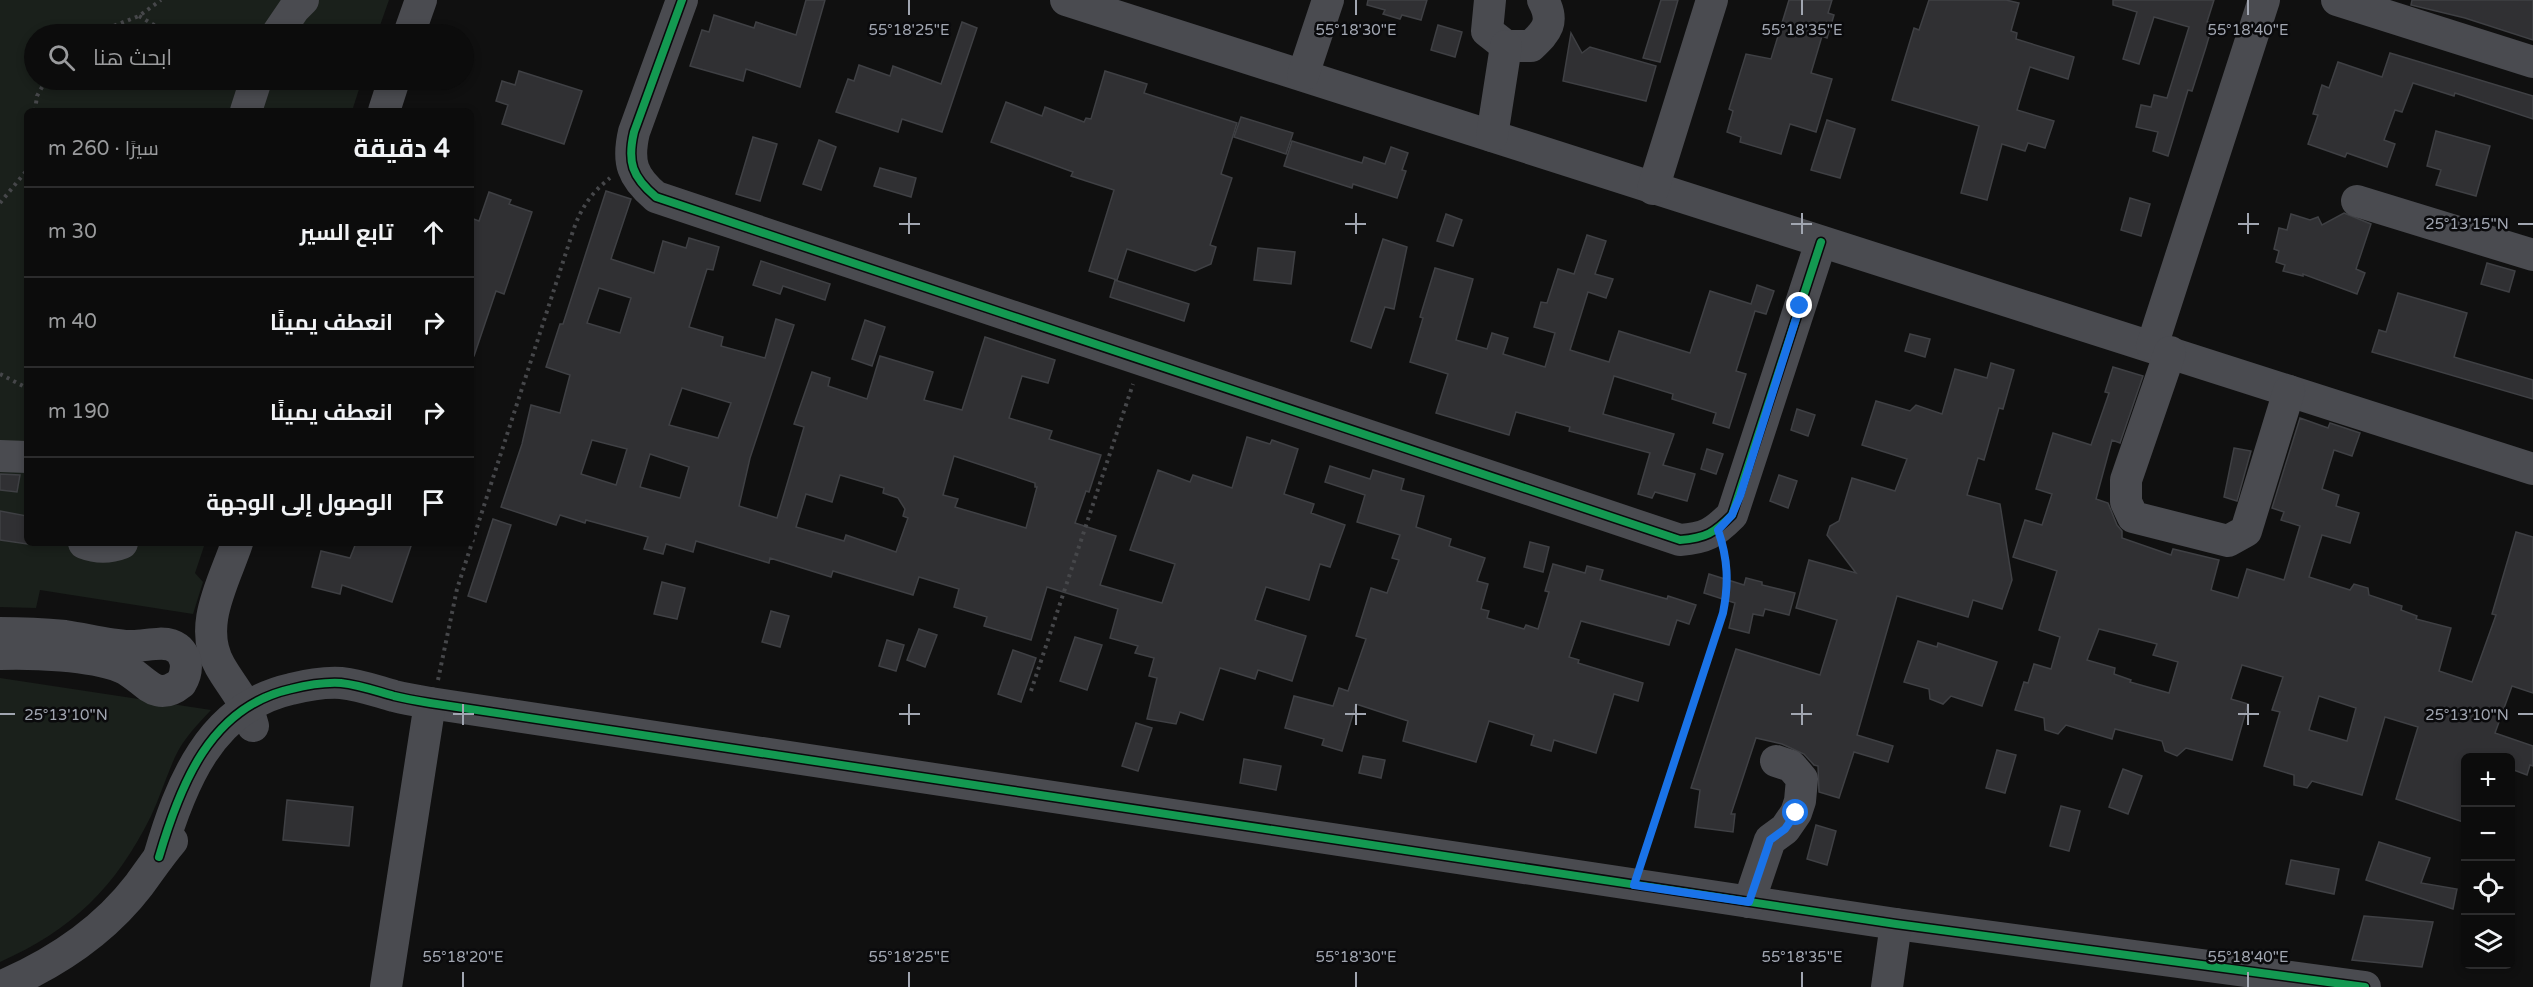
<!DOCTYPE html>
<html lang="ar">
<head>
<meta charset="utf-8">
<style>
  :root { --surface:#0c0c0c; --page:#1a1a1a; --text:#f1f3f6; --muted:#9a9b9d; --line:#2c2c2d }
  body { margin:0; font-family:"Varela Round",Cairo,sans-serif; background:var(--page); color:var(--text); direction:rtl }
  .controls { position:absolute; right:18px; bottom:18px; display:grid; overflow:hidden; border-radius:9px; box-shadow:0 3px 9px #0003 }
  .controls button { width:54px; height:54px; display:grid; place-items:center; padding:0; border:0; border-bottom:2px solid var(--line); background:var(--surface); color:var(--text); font:30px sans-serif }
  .stop { position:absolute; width:18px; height:18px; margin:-14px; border:4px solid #1a73e8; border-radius:50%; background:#fff }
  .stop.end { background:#1a73e8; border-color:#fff; box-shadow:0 2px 6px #0008 }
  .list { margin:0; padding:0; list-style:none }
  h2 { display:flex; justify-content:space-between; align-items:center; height:78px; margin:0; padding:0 24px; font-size:26px }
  h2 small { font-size:20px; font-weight:400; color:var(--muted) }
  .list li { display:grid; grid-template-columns:39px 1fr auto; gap:18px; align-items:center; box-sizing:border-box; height:90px; padding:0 24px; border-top:2px solid var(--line) }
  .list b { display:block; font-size:22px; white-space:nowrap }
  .list em { font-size:20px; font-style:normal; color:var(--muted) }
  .icon { flex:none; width:33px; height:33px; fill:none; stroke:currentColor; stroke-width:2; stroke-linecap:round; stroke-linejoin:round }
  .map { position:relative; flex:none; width:2533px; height:987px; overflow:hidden; direction:ltr }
  .search { position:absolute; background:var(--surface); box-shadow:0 3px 9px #0003; left:24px; top:24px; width:450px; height:66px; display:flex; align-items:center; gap:15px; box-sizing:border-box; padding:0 21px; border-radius:33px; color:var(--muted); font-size:22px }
  .panel { position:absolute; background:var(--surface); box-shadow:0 3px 9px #0003; left:24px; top:108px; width:450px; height:438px; border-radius:9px; direction:rtl }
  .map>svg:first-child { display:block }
  .green { fill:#1a201b }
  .building { fill:#303033; stroke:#3f4044; stroke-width:1.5; fill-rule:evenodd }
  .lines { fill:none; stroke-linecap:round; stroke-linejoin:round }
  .path { stroke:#46474a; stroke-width:4; stroke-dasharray:3 4.5; stroke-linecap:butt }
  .minor { stroke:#4a4b50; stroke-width:32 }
  .cycleway-casing { stroke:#0a0a0c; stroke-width:11 }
  .cycleway { stroke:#139951; stroke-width:8 }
  .route { stroke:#1a73e8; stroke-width:8 }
  .ticks { fill:none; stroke:#a1a6b1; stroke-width:2 }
  .ticks-label { font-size:15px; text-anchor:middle; fill:#a1a6b1; stroke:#0a0a0c; stroke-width:5; stroke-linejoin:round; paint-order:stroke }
</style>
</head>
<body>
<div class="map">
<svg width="2533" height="987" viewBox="0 0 2533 987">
  <rect width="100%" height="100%" fill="#101010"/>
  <!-- green -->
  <g class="green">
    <polygon points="0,0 389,0 377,34 34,34 34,80 362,80 352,111 27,111 27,543 205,543 195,573 203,582 193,614 40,590 36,608 0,607"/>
    <path d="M 0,678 L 211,710 C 198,724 183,739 175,757 C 166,777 160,797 151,816 C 116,887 72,930 0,962 Z"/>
  </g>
  <!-- building -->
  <g class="building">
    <polygon points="806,0 825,0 800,87 746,69 743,81 690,66 702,30 709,32 714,15 754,28 756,22 796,35"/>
    <polygon points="1368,0 1427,0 1421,20 1402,15 1400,19 1383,14 1385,10 1367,5"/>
    <polygon points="1661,0 1678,0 1660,62 1643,58"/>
    <polygon points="1789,0 1832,0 1828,13 1834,15 1827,38 1822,36 1811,73 1832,79 1816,132 1790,124 1781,154 1740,142 1741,137 1727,132 1733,111 1729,109 1746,54 1771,59"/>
    <polygon points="1929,0 2006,0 2019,3 2011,31 2017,33 2016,39 2074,57 2068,79 2030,67 2017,110 2054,121 2045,148 2028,143 2025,151 2002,144 1987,200 1961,193 1979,126 1892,100 1914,28 1919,30"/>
    <polygon points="2113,0 2214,0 2207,22 2213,23 2206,47 2192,91 2188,90 2168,156 2153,151 2158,132 2136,127 2141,105 2151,107 2154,95 2167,98 2189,27 2154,17 2139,64 2123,59 2137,12 2113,5"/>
    <polygon points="2412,0 2533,0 2533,40 2465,18 2411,5"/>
    <polygon points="962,22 977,28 942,132 902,119 898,132 836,112 848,79 854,81 859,65 890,76 893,66 941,84"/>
    <polygon points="1438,25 1462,32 1455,57 1431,50"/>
    <polygon points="1571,33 1582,53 1590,47 1656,66 1646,101 1563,81"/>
    <polygon points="2390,53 2533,96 2533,119 2455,93 2454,96 2413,83 2402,112 2395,110 2384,140 2395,144 2387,167 2347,153 2345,157 2308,144 2318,115 2313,114 2322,85 2329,88 2338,62 2382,77"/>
    <polygon points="519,71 582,91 564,144 502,124 508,105 496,101 502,81 515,85"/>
    <polygon points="1105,71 1147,84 1144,93 1237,123 1221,174 1232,178 1210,245 1216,247 1211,264 1195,271 1127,249 1117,280 1089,271 1114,190 1071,176 1073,172 991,142 1006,102 1042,116 1045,107 1084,122 1086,118 1091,119"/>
    <polygon points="1241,117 1293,133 1286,154 1234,137"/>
    <polygon points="1827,120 1855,129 1840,178 1811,170"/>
    <polygon points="2436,131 2490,146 2476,196 2436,185 2441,170 2427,166"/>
    <polygon points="753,137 777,144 760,201 736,194"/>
    <polygon points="819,140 836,147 821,190 803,184"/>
    <polygon points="1292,141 1362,163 1364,157 1385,164 1391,147 1408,153 1402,170 1406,171 1397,198 1353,184 1352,188 1284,166"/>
    <polygon points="880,168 916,178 911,197 874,186"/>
    <path d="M 606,191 L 631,199 L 611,259 L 654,273 L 663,241 L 686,248 L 689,238 L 719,247 L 713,270 L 707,269 L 689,327 L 723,337 L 721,346 L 765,358 L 776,319 L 794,325 L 750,458 L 739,506 L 777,518 L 804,427 L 794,424 L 812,372 L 830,378 L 828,386 L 867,399 L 880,356 L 933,372 L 924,400 L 962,410 L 985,337 L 1055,360 L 1048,383 L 1022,376 L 1009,418 L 1052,431 L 1049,439 L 1101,455 L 1089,492 L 1086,491 L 1075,523 L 1116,536 L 1100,585 L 1162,603 L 1175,564 L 1130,550 L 1158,470 L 1190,482 L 1193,475 L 1232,488 L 1247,437 L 1270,444 L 1272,440 L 1298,449 L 1284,494 L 1314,504 L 1311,513 L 1345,525 L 1330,567 L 1320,564 L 1309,600 L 1266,587 L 1255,620 L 1306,636 L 1292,681 L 1258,670 L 1255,679 L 1220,668 L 1203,720 L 1180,712 L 1176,724 L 1147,719 L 1157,678 L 1149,676 L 1154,658 L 1135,653 L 1138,646 L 1110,638 L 1118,609 L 1047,587 L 1031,640 L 984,626 L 987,617 L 954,607 L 959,589 L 919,577 L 913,595 L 833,571 L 831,577 L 770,558 L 769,563 L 696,541 L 693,552 L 666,544 L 663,554 L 644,549 L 648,537 L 586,520 L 585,523 L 560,515 L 556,525 L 501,507 L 522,444 L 531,405 L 560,413 L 570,375 L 546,367 L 560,324 L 563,324 ZM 599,288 L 631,298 L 620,333 L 587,323 ZM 682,388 L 731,403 L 718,438 L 669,425 ZM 592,440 L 627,449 L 616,485 L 581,474 ZM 650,454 L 689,467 L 680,498 L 640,487 ZM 954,456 L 1035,483 L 1035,487 L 1037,487 L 1026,528 L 955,507 L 958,499 L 943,495 ZM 840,475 L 884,488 L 883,493 L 898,498 L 905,509 L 903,516 L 908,518 L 896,552 L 846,535 L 844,541 L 796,527 L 806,494 L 832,502 Z"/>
    <polygon points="489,192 511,200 509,204 532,212 504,294 496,291 474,356 471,356 471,218 479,221"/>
    <polygon points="2130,198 2150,204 2141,236 2121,230"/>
    <polygon points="2344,213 2371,224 2356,269 2365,273 2357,294 2303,274 2303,276 2283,271 2285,265 2276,262 2279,251 2274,249 2279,228 2287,230 2291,214 2310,220 2318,217 2322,225"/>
    <polygon points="1446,214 1462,220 1453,246 1437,241"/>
    <polygon points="1587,235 1606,241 1595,274 1613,279 1606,298 1588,292 1570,350 1609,362 1619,331 1690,353 1710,291 1751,304 1757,285 1774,291 1766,314 1755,311 1736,371 1746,374 1729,428 1713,423 1716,413 1672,399 1673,394 1614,376 1603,414 1674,434 1663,465 1695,474 1687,501 1655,492 1652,498 1638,494 1650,453 1569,431 1570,427 1516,412 1509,435 1436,413 1448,374 1410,362 1423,318 1420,317 1435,268 1473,279 1456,340 1487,349 1492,333 1508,338 1503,354 1545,367 1555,333 1534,327 1541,302 1547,303 1558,269 1574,274"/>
    <polygon points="1383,239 1407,247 1394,309 1385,307 1371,348 1351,341"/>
    <polygon points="1258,248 1295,252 1291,284 1254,280"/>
    <polygon points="761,261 830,284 825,300 783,286 780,294 753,285"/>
    <polygon points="2487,263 2515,271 2509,292 2481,284"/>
    <polygon points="1115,280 1189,304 1184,321 1110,297"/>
    <polygon points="2398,293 2467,313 2454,357 2533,380 2533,399 2372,352 2379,330 2386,332"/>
    <polygon points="865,320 885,327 872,366 852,359"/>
    <polygon points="1910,334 1930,339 1925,357 1905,351"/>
    <polygon points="1991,363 2014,370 2003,409 1999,408 1984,460 1978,458 1967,495 2000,504 2012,580 2002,609 1973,600 1968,617 1897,596 1857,735 1893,746 1888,762 1854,752 1839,798 1819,792 1818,766 1814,765 1804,754 1782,744 1756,738 1731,814 1735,814 1733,832 1695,827 1700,790 1691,788 1736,649 1820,675 1837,620 1796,608 1809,560 1856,573 1827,535 1830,526 1839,521 1852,478 1895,491 1907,459 1862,445 1876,401 1910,411 1916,405 1942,414 1955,369 1987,378"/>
    <path d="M 2113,367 L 2143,376 L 2120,443 L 2112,440 L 2096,499 L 2108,503 L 2117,525 L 2122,531 L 2122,538 L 2171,555 L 2173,549 L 2219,560 L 2211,590 L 2238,598 L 2247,569 L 2284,580 L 2300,526 L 2281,520 L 2284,512 L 2272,508 L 2300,418 L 2328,428 L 2330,423 L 2360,433 L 2352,456 L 2334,450 L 2322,489 L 2339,495 L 2336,506 L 2359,513 L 2350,543 L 2322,535 L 2309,577 L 2350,590 L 2354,584 L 2368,588 L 2369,595 L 2402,606 L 2401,610 L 2417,616 L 2416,619 L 2451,628 L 2439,671 L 2472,682 L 2496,615 L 2492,614 L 2516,532 L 2533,537 L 2533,693 L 2512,686 L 2495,733 L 2533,746 L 2533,766 L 2530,765 L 2527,775 L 2511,769 L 2511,758 L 2466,758 L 2466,823 L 2396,799 L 2418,727 L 2385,717 L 2362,795 L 2312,781 L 2307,788 L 2294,785 L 2294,775 L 2264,766 L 2280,712 L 2272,710 L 2283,677 L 2242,665 L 2231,699 L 2248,704 L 2232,760 L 2186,748 L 2177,756 L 2165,751 L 2162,741 L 2115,729 L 2112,739 L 2066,725 L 2058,734 L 2045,730 L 2044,718 L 2015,710 L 2024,682 L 2028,683 L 2034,664 L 2051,669 L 2060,637 L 2039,630 L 2057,571 L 2013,557 L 2025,520 L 2042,525 L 2052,494 L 2036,489 L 2053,433 L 2091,445 L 2109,393 L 2105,392 ZM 2099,629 L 2157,644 L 2153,655 L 2178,662 L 2169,693 L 2130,682 L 2131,680 L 2114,674 L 2115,668 L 2087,660 ZM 2319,696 L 2356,708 L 2347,741 L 2309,730 Z"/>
    <polygon points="1797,409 1815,415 1808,436 1791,430"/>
    <polygon points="2234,448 2251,451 2237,501 2224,497"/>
    <polygon points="1707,449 1723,454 1716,474 1701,469"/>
    <polygon points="1330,466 1370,479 1373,470 1404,479 1401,490 1424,496 1416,527 1451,539 1449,546 1485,558 1477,581 1488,584 1481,609 1489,611 1487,618 1524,629 1526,625 1538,629 1549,592 1545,591 1553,564 1585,573 1587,566 1603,570 1600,580 1667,599 1668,596 1696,605 1689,624 1677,620 1669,645 1581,621 1569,657 1579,660 1578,663 1643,683 1638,701 1614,694 1596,753 1554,740 1551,751 1531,745 1534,735 1489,721 1476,762 1403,741 1408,721 1356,704 1342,751 1322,745 1324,739 1285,728 1294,696 1333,706 1339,688 1348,691 1366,639 1356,636 1371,588 1387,593 1399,560 1392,558 1400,535 1357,522 1365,495 1325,482"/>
    <polygon points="0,474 20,475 17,492 0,490"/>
    <polygon points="1779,475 1797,481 1788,508 1770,501"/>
    <polygon points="0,511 27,516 27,544 0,540"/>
    <polygon points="493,519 511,525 486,602 468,596"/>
    <polygon points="1530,542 1549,547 1543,572 1524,567"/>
    <polygon points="356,543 412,543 392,602 342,585 340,594 312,587 321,551 350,558"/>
    <polygon points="1709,574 1744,585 1746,578 1762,582 1762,585 1795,593 1789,615 1765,609 1763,616 1753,614 1749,633 1729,628 1735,603 1704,593"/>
    <polygon points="662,582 685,588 677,619 654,614"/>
    <polygon points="771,611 789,616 780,647 762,642"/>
    <polygon points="919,629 937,635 925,667 907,660"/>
    <polygon points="1075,637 1102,645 1087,690 1060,681"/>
    <polygon points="887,640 904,645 896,671 879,666"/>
    <polygon points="1918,641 1937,647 1938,643 1997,662 1982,706 1951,696 1943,704 1930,699 1929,689 1904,682"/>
    <polygon points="1013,650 1036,658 1021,702 998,694"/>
    <polygon points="1136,723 1152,728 1138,771 1122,766"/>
    <polygon points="1997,750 2016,755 2005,793 1986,788"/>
    <polygon points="1363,756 1385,760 1381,778 1359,773"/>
    <polygon points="1244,759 1281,766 1276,790 1240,783"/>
    <polygon points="2123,769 2142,776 2128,814 2109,807"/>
    <polygon points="287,800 353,807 349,846 283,840"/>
    <polygon points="2061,806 2080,811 2069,851 2050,846"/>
    <polygon points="1816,825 1836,831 1827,865 1807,859"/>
    <polygon points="2379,842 2430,858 2421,883 2457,889 2453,909 2366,880"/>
    <polygon points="2291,860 2339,869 2334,894 2286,884"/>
    <polygon points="2364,916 2433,922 2422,967 2352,960"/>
  </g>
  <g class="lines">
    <!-- path -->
    <g class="path">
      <polyline points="139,16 169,34"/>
      <polyline points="93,34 139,16 161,0"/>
      <polyline points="220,80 227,85"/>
      <polyline points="35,111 37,96 46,80"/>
      <polyline points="0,203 27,170"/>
      <polyline points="0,374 27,388"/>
      <path d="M 438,680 L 457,589 L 573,231 C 581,208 591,193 610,178"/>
      <polyline points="1031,691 1133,384"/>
      <polyline points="1643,859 1723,613 1727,592 1725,553"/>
    </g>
    <!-- minor -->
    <g class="minor">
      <path d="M 682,0 L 634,132 C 627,162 632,177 656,197 L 1680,540 C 1706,538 1714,533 1732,515 L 1821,242"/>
      <polyline points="1066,0 2533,469"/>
      <path d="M 1490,0 L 1487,31 L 1506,46 L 1531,46 C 1547,31 1555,22 1543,0"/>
      <polyline points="2337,0 2533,62"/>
      <polyline points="277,34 294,9 303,0"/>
      <polyline points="409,34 421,0"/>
      <polyline points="1303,75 1328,0"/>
      <polyline points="246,111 256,80"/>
      <polyline points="384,111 394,80"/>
      <polyline points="1492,136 1506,46"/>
      <polyline points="1653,189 1712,0"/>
      <polyline points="2357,201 2533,255"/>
      <polyline points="2152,346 2264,0"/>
      <polyline points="2170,352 2126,480 2126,502 2133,517 2228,541 2246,531 2289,391"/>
      <polyline points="0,456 27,457"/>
      <path d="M 84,543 C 97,548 109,548 122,543"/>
      <path d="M 237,543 C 224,582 197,626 220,666 C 232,687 247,702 253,726"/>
      <path d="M 0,633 C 22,633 44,634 65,636 C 86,639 108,645 129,646 C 142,647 159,641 171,645 C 188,651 189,670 181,683 C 154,705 144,676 121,667 C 90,655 33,653 0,654"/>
      <path d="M 159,857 C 180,785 210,707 291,689 C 307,685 324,682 341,683 C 360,685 376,691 394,696 C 406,699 418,701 430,703 L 1896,924 L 2365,987"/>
      <polyline points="1749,902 1770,840 1785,829 1796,813 1800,801 1802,779 1791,766 1776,761"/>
      <path d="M 0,987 C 54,964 103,932 139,885 C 150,870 160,855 172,841"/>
      <polyline points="386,987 430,703"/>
      <polyline points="1887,987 1896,924"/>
    </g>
    <defs>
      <g id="cycleway">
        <path d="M 682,0 L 634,132 C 627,162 632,177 656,197 L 1680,540 C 1706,538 1714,533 1732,515 L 1821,242"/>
        <path d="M 159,857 C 180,785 210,707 291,689 C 307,685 324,682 341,683 C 360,685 376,691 394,696 C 406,699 418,701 430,703 L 1896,924 L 2365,987"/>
      </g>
    </defs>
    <!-- cycleway casing -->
    <use href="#cycleway" class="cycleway-casing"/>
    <!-- cycleway -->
    <use href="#cycleway" class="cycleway"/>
  </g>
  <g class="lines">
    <!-- route -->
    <path class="route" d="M 1796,813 L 1785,829 L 1770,840 L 1749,902 L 1634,885 L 1723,613 C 1729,583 1728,559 1718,530 L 1732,515 L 1740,496 L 1800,306"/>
  </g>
  <!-- ticks -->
  <path class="ticks" d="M 909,0 L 909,15M 1356,0 L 1356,15M 1802,0 L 1802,15M 2248,0 L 2248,15M 909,213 L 909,234M 1356,213 L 1356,234M 1802,213 L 1802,234M 2248,213 L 2248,234M 899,224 L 920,224M 1345,224 L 1366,224M 1791,224 L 1812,224M 2238,224 L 2259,224M 2518,224 L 2533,224M 463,704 L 463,725M 909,704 L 909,725M 1356,704 L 1356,725M 1802,704 L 1802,725M 2248,704 L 2248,725M 0,714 L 15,714M 453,714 L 474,714M 899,714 L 920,714M 1345,714 L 1366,714M 1791,714 L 1812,714M 2238,714 L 2259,714M 2518,714 L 2533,714M 463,972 L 463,987M 909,972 L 909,987M 1356,972 L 1356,987M 1802,972 L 1802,987M 2248,972 L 2248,987"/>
  <g class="ticks-label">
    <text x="909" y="35">55°18'25"E</text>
    <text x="1356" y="35">55°18'30"E</text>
    <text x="1802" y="35">55°18'35"E</text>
    <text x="2248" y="35">55°18'40"E</text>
    <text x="2467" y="229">25°13'15"N</text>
    <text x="66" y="720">25°13'10"N</text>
    <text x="2467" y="720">25°13'10"N</text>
    <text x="463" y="962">55°18'20"E</text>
    <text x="909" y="962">55°18'25"E</text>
    <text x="1356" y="962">55°18'30"E</text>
    <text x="1802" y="962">55°18'35"E</text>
    <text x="2248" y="962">55°18'40"E</text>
  </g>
</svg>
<div class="controls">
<button>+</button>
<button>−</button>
<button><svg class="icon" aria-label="locate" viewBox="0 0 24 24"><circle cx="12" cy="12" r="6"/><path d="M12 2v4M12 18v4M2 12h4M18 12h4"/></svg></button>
<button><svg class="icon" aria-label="layers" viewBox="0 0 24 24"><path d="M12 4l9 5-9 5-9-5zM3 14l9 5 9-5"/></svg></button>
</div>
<div class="stop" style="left:1796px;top:813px"></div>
<div class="stop end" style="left:1800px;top:306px"></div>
<div class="search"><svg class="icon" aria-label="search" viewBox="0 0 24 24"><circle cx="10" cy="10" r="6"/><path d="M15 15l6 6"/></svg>ابحث هنا</div>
<section class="panel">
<h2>4 دقيقة<small>سيرًا · 260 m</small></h2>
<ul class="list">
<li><svg class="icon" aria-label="ahead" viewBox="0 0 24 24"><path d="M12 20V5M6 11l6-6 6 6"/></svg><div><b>تابع السير</b></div><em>30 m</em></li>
<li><svg class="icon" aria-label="right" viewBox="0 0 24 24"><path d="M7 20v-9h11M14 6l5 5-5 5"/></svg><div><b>انعطف يمينًا</b></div><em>40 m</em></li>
<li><svg class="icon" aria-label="right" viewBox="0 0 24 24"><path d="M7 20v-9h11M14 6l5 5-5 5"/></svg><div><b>انعطف يمينًا</b></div><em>190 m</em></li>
<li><svg class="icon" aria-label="arrive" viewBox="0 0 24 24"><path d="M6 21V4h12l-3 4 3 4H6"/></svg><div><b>الوصول إلى الوجهة</b></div></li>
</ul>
</section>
</div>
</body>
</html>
